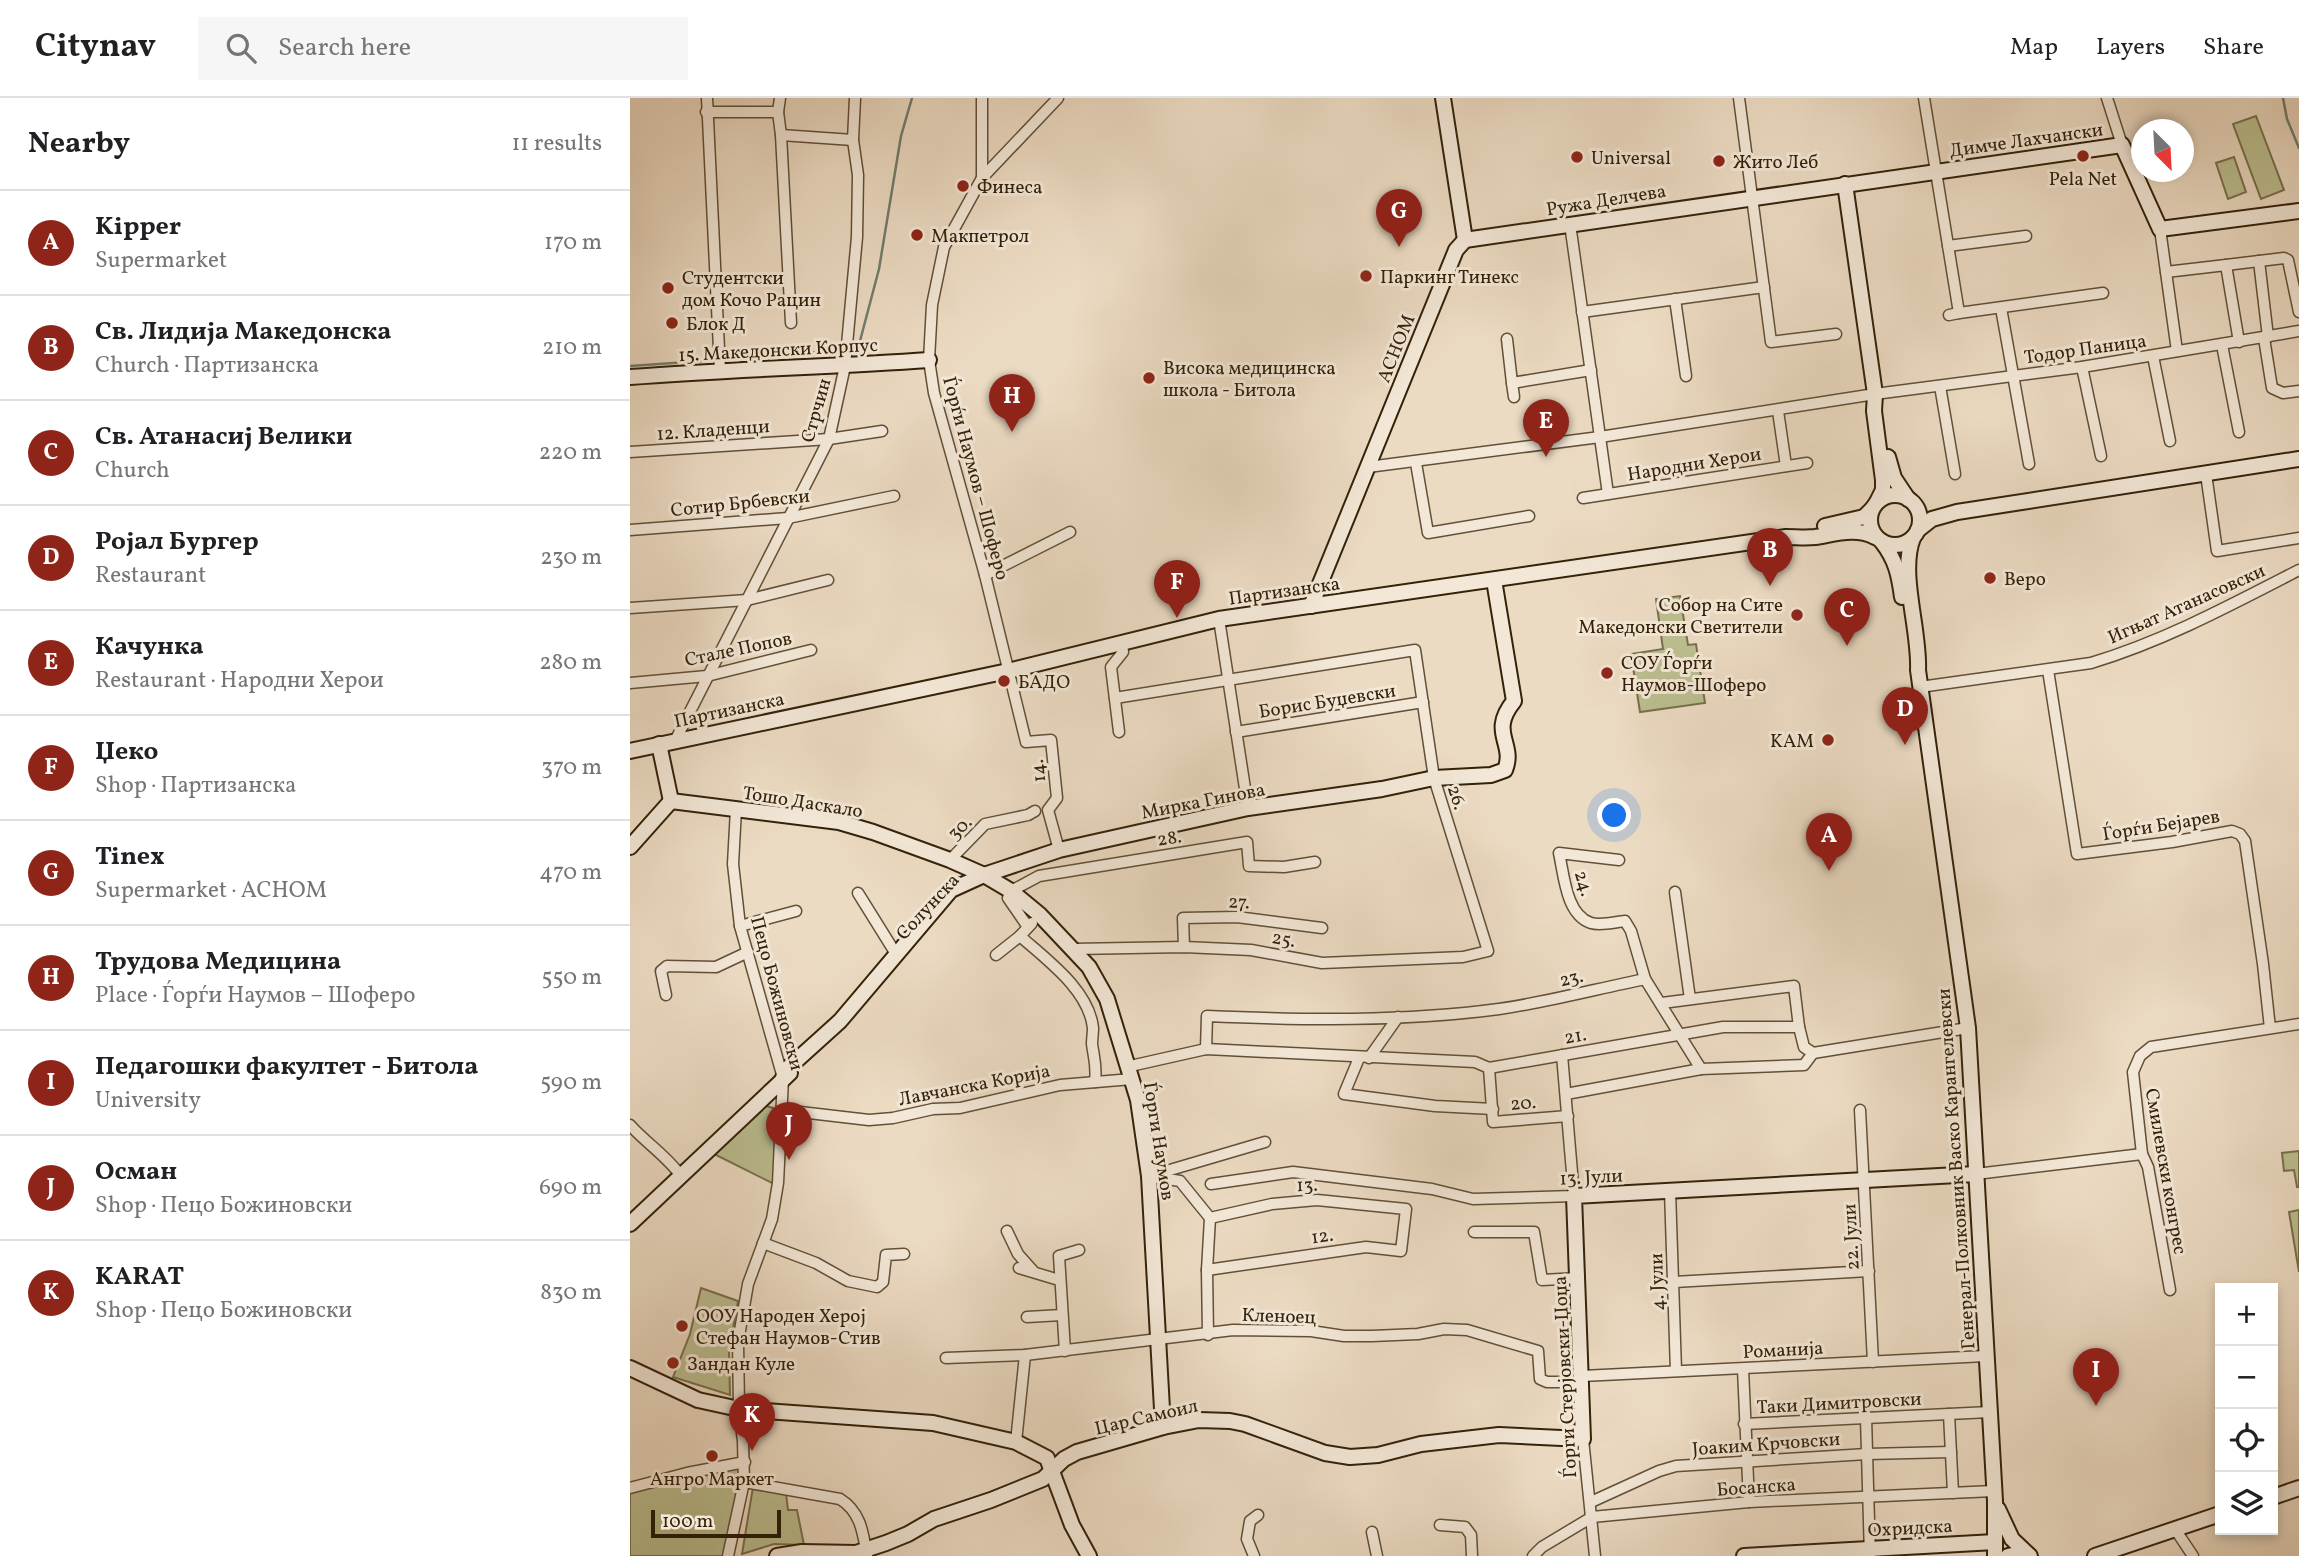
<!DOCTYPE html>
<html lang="en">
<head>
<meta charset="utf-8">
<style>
  :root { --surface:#fff; --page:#f6f6f6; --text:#202124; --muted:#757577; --line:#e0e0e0; --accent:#8f2418 }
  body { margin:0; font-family:Vollkorn,serif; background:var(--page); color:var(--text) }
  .controls { position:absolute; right:21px; bottom:21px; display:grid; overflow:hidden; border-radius:0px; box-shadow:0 4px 10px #0003 }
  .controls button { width:63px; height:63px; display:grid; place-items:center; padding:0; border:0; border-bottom:2px solid var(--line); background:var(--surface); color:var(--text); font:35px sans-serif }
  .compass { position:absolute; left:1501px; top:21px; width:63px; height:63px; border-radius:50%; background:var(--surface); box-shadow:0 4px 10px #0003; rotate:156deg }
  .scale { position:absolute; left:21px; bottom:18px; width:130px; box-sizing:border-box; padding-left:7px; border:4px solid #332108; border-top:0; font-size:19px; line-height:24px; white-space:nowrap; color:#332108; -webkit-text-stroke:5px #f3e8d8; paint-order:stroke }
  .you { position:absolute; left:985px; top:718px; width:24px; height:24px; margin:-18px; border:5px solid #fff; border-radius:50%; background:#1a73e8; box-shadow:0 0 0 10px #1a73e833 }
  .badge { display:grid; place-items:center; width:46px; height:46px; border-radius:50%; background:var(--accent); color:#fff; font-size:23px; font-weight:700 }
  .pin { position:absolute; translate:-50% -58px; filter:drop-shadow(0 2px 4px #0008) }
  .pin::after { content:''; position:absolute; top:37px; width:24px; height:21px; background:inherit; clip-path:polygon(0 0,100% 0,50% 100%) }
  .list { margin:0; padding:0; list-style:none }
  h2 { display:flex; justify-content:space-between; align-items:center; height:91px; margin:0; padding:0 28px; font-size:30px }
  h2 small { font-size:23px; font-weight:400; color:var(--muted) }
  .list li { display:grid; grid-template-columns:46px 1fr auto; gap:21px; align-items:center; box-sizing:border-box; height:105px; padding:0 28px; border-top:2px solid var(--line) }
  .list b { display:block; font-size:26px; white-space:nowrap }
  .list p { margin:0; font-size:23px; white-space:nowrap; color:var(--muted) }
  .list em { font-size:23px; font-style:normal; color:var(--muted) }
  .icon { flex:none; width:38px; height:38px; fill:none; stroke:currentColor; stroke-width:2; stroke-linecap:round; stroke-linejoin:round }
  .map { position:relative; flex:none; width:1669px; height:1458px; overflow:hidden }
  header { display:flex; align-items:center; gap:42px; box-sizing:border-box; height:98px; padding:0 35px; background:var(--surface); border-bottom:2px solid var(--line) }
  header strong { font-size:33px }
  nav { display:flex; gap:38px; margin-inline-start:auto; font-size:24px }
  .search { width:490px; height:63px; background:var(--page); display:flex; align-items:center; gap:18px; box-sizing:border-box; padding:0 24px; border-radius:0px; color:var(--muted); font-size:26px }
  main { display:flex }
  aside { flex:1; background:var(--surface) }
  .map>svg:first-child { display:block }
  .green { fill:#bcbf91; stroke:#78704c; stroke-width:2 }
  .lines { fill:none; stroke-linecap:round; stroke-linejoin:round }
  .stream { stroke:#707d70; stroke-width:2.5 }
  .street-casing { stroke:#615037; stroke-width:13 }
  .secondary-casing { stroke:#332108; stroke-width:18 }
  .street { stroke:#f3e8d8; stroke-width:10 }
  .secondary { stroke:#f3e8d8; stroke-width:14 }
  .poi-dot { fill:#8f2418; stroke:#f3e8d8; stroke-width:2.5 }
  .labels { text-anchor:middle; stroke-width:6; stroke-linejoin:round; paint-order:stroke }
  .street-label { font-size:19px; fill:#332108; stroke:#f3e8d8 }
  .poi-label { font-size:19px; fill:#332108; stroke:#f3e8d8; text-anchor:start }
</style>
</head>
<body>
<header>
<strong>Citynav</strong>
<div class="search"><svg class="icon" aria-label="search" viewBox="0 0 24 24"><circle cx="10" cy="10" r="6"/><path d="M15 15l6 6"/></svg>Search here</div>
<nav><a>Map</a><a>Layers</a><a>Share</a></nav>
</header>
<main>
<aside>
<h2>Nearby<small>11 results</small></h2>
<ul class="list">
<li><span class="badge">A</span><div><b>Kipper</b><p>Supermarket</p></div><em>170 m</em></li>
<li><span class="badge">B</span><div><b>Св. Лидија Македонска</b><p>Church · Партизанска</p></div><em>210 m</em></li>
<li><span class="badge">C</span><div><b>Св. Атанасиј Велики</b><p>Church</p></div><em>220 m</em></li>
<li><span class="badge">D</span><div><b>Ројал Бургер</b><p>Restaurant</p></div><em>230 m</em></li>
<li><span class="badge">E</span><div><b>Качунка</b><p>Restaurant · Народни Херои</p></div><em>280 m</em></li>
<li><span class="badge">F</span><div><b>Џеко</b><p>Shop · Партизанска</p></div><em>370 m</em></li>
<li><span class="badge">G</span><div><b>Tinex</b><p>Supermarket · АСНОМ</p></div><em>470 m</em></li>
<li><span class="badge">H</span><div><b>Трудова Медицина</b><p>Place · Ѓорѓи Наумов – Шоферо</p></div><em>550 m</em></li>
<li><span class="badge">I</span><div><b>Педагошки факултет - Битола</b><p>University</p></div><em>590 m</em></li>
<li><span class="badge">J</span><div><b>Осман</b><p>Shop · Пецо Божиновски</p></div><em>690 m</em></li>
<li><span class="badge">K</span><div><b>KARAT</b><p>Shop · Пецо Божиновски</p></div><em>830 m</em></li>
</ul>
</aside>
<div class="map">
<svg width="1669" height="1458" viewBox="0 0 1669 1458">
  <rect width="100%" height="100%" fill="#ecdbc3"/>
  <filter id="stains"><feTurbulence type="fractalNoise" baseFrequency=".00286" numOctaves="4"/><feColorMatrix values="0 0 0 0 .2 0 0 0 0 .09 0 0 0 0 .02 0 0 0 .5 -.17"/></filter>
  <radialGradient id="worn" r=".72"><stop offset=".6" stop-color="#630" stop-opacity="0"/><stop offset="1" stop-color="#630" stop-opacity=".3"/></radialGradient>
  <!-- green -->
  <g class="green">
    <polygon points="1626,18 1654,92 1631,101 1603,26"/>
    <polygon points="1604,59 1616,94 1598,101 1586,65"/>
    <polygon points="1050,498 1058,547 1066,546 1075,605 1010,614 1001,556 1033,551 1026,501"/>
    <polygon points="133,1007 143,1010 148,1015 146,1087 82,1055"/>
    <polygon points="1669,1053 1669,1089 1667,1089 1664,1072 1654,1073 1652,1055"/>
    <polygon points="1669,1112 1669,1174 1659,1114"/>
    <polygon points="71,1190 108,1203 99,1253 100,1297 43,1279 60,1236"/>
    <polygon points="115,1364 98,1458 0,1458 0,1390"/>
    <polygon points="123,1389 156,1395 158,1412 167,1412 174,1447 144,1446 112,1456"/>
  </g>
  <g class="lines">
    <!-- stream -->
    <g class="stream">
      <polyline points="1653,0 1657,21 1669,50"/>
      <polyline points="220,246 230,243 249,171 271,38 282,0"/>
      <polyline points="92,261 187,254 214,247"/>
      <polyline points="0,268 86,262"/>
    </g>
    <defs>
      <g id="street">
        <polyline points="77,0 90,272"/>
        <polyline points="150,0 148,14 151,37 161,225"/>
        <polyline points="352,0 352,80"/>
        <polyline points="428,0 352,80 314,149 302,207 299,262 304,295 355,477 396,644 421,642 427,700 418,712 429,752"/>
        <polyline points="1109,0 1141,244 1206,236"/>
        <polyline points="1294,0 1329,215 1473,195"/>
        <polyline points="1477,0 1492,47"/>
        <polyline points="76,14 148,14"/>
        <polyline points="151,37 223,42"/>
        <polyline points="940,126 978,396"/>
        <polyline points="1530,131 1547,253"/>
        <polyline points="1318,148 1396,138"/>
        <polyline points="1629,163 1638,239"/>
        <polyline points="1596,167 1654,160 1658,162 1669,214"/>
        <polyline points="1536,174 1596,167 1609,244"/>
        <polyline points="1045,201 1056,278"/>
        <polyline points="1371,210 1399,366"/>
        <polyline points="952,214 1134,189"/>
        <polyline points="1319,217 1329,215"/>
        <polyline points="1634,240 1642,290 1653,295 1669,293"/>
        <polyline points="877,241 882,285 961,272"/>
        <polyline points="1592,247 1609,334"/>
        <polyline points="1523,258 1540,343"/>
        <polyline points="1452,269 1471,358"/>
        <polyline points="882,285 884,299"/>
        <polyline points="1310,288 1325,376"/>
        <polyline points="1148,313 1156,368"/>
        <polyline points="0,354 199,341 252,333"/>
        <polyline points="786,365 798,435 899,418"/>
        <polyline points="738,369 970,339 1245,296 1452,269 1669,233"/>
        <polyline points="1576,376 1587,453 1669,440"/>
        <polyline points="953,400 1177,365"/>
        <polyline points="0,432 158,420 264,398"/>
        <polyline points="355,477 440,434"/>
        <polyline points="0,510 117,502 198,482"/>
        <polyline points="589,521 618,710"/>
        <polyline points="1418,572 1447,756 1542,744 1602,733 1610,736 1615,743 1633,866 1640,930"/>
        <polyline points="0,585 77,578 181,552"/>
        <path d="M 1290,589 L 1461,565 C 1534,543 1601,507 1669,472"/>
        <polyline points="489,634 481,569 493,554 492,545"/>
        <polyline points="606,634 793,604"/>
        <polyline points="45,643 199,341 215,268 227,139 228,77 223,42 225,0"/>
        <polyline points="320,762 355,726 398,717 405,713"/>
        <path d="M 989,762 L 929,755 C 934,777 936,817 961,825 C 971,828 985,824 995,823 L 1001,833 L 1015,881 L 1071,971"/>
        <polyline points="1045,794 1060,901"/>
        <polyline points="228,795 266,856"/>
        <path d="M 402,825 L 390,838 C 417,862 459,892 463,930 C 463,935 462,941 462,946 C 464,961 467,968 465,984"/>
        <polyline points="110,828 166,813"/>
        <polyline points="398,829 378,800 381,793 409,778 617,744 619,768 654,769 685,764"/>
        <polyline points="554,849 553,820 607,819 692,830"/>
        <polyline points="444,851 554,849 621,852 692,865 833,859 858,853 804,680 785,552 485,600"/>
        <polyline points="366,857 390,838"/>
        <polyline points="36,897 31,873 37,868 86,869 118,854"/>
        <polyline points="1032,905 1164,888 1169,929 1174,949 1183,955 1338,930"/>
        <path d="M 576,951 L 577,918 C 674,922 772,924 869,911 C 918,904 966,891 1015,881"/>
        <polyline points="729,960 714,996 805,1008 863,1011"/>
        <polyline points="739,960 768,919"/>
        <polyline points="496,969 576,951 845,964 859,970 1093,929 1169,929"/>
        <polyline points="859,970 863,1024 938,1018"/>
        <polyline points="936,996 1071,971 1174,967 1183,955"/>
        <polyline points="153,1012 239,1022 263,1020 303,1011 330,1010 430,987 502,981"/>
        <polyline points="1230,1012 1243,1264"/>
        <path d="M 0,1027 C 16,1045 37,1058 51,1078"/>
        <polyline points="1346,1076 1512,1056"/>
        <polyline points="523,1077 635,1044"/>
        <polyline points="519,1078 550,1083 580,1120 577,1172 578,1237"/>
        <polyline points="581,1086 663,1074 802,1091 843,1101 944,1098 932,957"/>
        <polyline points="1040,1093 1046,1273"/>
        <polyline points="377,1133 388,1156 404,1174"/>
        <polyline points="844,1134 904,1134 912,1182 949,1180"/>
        <polyline points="133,1145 186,1165 218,1183 247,1189 253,1184 256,1157 274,1156"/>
        <polyline points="389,1170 429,1182"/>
        <polyline points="577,1172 736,1149 771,1153 776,1111 687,1102 642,1106 580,1120"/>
        <polyline points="1044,1184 1239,1173"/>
        <polyline points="1540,1192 1518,1069 1512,1056 1503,974 1510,958 1521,949 1669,926"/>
        <polyline points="397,1219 432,1217"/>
        <polyline points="435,1253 429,1158 449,1152"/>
        <polyline points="316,1260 395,1257 603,1232 681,1233 714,1238 742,1238 788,1236 814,1231 837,1232 908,1253 910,1281 917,1284 952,1284"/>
        <polyline points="1113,1271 1119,1404"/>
        <polyline points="952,1278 1356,1258"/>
        <polyline points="1319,1316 1323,1395"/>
        <polyline points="1236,1320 1240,1458"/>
        <polyline points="1114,1326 1360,1314"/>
        <polyline points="953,1341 965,1458"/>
        <polyline points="386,1344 395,1257"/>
        <path d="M 114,1384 L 210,1401 C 231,1414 233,1435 237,1458"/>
        <polyline points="0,1390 57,1375 115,1364"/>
        <polyline points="961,1404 1029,1373 1046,1368 1237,1356 1321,1354"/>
        <polyline points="810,1427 835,1429 841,1437 842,1458"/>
        <polyline points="1545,1431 1563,1458"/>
        <polyline points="742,1434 747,1458"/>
        <polyline points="98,1458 114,1384 113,1343 109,1311 108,1244 118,1186 142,1121 148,1085 153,980 110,828 103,766 106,711"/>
        <polyline points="624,1458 617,1441 620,1423 628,1417"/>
        <polyline points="903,1458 912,1449 962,1419 1119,1404 1364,1393"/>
      </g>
      <g id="secondary">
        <polyline points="813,0 835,142"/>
        <polyline points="1215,86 1245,296 1244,313 1253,382 1253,392 1247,404"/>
        <polyline points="835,142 1492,47 1530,131 1669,113"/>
        <path d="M 0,279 C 100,271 199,269 299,262"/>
        <polyline points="1258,359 1264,380 1278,401"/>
        <circle cx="1265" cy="422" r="25"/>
        <polyline points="1195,428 1234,419 1242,411"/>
        <polyline points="1288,432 1302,421 1327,414 1669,361"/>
        <path d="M 1283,440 C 1269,475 1290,532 1288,572 L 1338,930 L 1365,1403 L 1365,1458"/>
        <path d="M 1252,444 C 1266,462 1269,477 1272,499"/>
        <polyline points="681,508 826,152 835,142"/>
        <polyline points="29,646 41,703"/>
        <path d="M 0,653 L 378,573 L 589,521 L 1156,439 C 1166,439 1175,440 1185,439 C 1205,436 1226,429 1245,439"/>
        <polyline points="41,703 209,724 243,734 320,762 354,777 381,793 410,817 459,869 477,901 508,1002 519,1078 533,1329"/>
        <polyline points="0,749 41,703"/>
        <path d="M 153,980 L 158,970 L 210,923 L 321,792 L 354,777 L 429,752 L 618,710 L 752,691 L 804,680 L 861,677 L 875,672 C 886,645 858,635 884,603 L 864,482"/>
        <polyline points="0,1126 160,975"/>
        <polyline points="0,1270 68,1302 109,1311 303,1325 386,1344 417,1360 442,1427 459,1458"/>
        <polyline points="1643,1399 1669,1390"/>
        <polyline points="1368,1411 1382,1441 1400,1458"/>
        <polyline points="147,1458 172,1454 226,1455 256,1445 278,1436 304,1421 361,1402 413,1381 434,1361 447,1354 533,1329 569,1322 600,1323 615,1326 695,1355 720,1359 748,1357 791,1346 869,1337 953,1341 944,1098 1346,1076"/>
        <polyline points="1114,1458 1365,1444"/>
        <polyline points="1378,1458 1391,1455 1399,1458"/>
        <polyline points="1465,1458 1590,1416"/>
      </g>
    </defs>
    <!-- street casing -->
    <use href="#street" class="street-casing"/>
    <!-- secondary casing -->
    <use href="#secondary" class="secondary-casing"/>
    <!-- street -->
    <use href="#street" class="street"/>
    <!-- secondary -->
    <use href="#secondary" class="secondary"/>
  </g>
  <!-- markers -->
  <g class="poi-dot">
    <circle cx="1453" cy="58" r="7"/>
    <circle cx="947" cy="59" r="7"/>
    <circle cx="1089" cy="63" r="7"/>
    <circle cx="333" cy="88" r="7"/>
    <circle cx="287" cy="137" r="7"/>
    <circle cx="736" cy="178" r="7"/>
    <circle cx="38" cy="190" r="7"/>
    <circle cx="42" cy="225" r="7"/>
    <circle cx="519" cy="280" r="7"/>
    <circle cx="1360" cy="480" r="7"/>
    <circle cx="1167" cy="517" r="7"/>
    <circle cx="977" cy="575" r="7"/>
    <circle cx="374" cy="583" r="7"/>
    <circle cx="1198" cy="642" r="7"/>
    <circle cx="52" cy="1228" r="7"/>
    <circle cx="43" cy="1265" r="7"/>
    <circle cx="82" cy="1358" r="7"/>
  </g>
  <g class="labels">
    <!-- street labels -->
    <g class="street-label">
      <text transform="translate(1396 41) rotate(-8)" y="7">Димче Лахчански</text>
      <text transform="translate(976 101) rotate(-9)" y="7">Ружа Делчева</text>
      <text transform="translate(765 250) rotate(-68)" y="7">АСНОМ</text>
      <text transform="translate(1455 250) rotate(-8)" y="7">Тодор Паница</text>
      <text transform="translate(148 251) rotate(-3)" y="7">15. Македонски Корпус</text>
      <text transform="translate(185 312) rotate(-74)" y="7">Стрчин</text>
      <text transform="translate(83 331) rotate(-4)" y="7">12. Кладенци</text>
      <text transform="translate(1064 365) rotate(-9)" y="7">Народни Херои</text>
      <text transform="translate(347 380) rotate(75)" y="7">Ѓорѓи Наумов – Шоферо</text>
      <text transform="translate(110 404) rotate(-6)" y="7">Сотир Брбевски</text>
      <text transform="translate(654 492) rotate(-8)" y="7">Партизанска</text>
      <text transform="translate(1556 505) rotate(-24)" y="7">Игњат Атанасовски</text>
      <text transform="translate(108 550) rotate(-12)" y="7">Стале Попов</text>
      <text transform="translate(697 602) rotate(-9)" y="7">Борис Буџевски</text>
      <text transform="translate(99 611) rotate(-12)" y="7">Партизанска</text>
      <text transform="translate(407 673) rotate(-96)" y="7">14.</text>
      <text transform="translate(828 699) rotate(72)" y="7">26.</text>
      <text transform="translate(573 702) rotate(-11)" y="7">Мирка Гинова</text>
      <text transform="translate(173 703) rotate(9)" y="7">Тошо Даскало</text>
      <text transform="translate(1531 726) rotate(-9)" y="7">Ѓорѓи Бејарев</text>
      <text transform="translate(329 729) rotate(-44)" y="7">30.</text>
      <text transform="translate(539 739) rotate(-9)" y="7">28.</text>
      <text transform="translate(955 785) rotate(73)" y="7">24.</text>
      <text transform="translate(609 803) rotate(2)" y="7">27.</text>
      <text transform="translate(297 808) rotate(-47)" y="7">Солунска</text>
      <text transform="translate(654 840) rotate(10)" y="7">25.</text>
      <text transform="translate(941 879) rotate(-13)" y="7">23.</text>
      <text transform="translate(148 895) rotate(75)" y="7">Пецо Божиновски</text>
      <text transform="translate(945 937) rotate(-10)" y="7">21.</text>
      <text transform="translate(344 986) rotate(-11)" y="7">Лавчанска Корија</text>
      <text transform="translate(893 1004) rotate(-5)" y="7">20.</text>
      <text transform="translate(530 1043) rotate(81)" y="7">Ѓорги Наумов</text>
      <text transform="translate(1325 1071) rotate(-94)" y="7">Генерал-Полковник Васко Карангелевски</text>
      <text transform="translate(1537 1073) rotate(80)" y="7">Смилевски конгрес</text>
      <text transform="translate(961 1078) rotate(-3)" y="7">13. Јули</text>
      <text transform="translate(677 1086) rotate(-2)" y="7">13.</text>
      <text transform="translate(692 1137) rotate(-8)" y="7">12.</text>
      <text transform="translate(1220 1139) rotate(-93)" y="7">22. Јули</text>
      <text transform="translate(1026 1184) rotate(-92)" y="7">4. Јули</text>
      <text transform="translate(649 1217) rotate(2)" y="7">Кленоец</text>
      <text transform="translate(1153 1251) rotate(-3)" y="7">Романија</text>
      <text transform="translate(934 1279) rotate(-93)" y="7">Ѓорги Стерјовски-Џоџа</text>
      <text transform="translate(1209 1304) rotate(-3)" y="7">Таки Димитровски</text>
      <text transform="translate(516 1318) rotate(-13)" y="7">Цар Самоил</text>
      <text transform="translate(1136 1345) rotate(-4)" y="7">Јоаким Крчовски</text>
      <text transform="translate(1126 1388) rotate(-4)" y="7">Босанска</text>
      <text transform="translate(1280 1429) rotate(-3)" y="7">Охридска</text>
    </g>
    <!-- poi labels -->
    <g class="poi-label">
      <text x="961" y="66">Universal</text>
      <text x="1103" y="70">Жито Леб</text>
      <text x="1453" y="87" text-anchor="middle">Pela Net</text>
      <text x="347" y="95">Финеса</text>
      <text x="301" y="144">Макпетрол</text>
      <text x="750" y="185">Паркинг Тинекс</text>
      <text x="52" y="186">Студентски<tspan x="52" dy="22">дом Кочо Рацин</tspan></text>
      <text x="56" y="232">Блок Д</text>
      <text x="533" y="276">Висока медицинска<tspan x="533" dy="22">школа - Битола</tspan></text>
      <text x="1374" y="487">Веро</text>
      <text x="1153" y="513" text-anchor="end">Собор на Сите<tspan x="1153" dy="22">Македонски Светители</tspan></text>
      <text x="991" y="571">СОУ Ѓорѓи<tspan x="991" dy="22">Наумов-Шоферо</tspan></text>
      <text x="388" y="590">БАДО</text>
      <text x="1184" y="649" text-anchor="end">KAM</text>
      <text x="66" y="1224">ООУ Народен Херој<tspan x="66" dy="22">Стефан Наумов-Стив</tspan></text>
      <text x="57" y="1272">Зандан Куле</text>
      <text x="82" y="1387" text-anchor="middle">Ангро Маркет</text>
    </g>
  </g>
  <rect width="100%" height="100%" filter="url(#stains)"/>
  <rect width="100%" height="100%" fill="url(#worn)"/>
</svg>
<div class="controls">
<button>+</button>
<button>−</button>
<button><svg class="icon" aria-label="locate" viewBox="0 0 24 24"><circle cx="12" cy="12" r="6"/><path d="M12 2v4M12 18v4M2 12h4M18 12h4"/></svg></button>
<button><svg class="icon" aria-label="layers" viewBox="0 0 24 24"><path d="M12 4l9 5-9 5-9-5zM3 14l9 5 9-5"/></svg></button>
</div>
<svg class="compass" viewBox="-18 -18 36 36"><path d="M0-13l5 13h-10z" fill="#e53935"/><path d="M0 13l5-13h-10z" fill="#757577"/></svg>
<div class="scale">100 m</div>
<div class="you"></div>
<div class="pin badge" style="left:1199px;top:773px">A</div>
<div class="pin badge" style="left:1140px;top:488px">B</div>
<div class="pin badge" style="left:1217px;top:548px">C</div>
<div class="pin badge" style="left:1275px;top:647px">D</div>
<div class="pin badge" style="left:916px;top:359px">E</div>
<div class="pin badge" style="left:547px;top:520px">F</div>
<div class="pin badge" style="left:769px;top:149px">G</div>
<div class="pin badge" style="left:382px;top:334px">H</div>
<div class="pin badge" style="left:1466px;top:1308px">I</div>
<div class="pin badge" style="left:159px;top:1062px">J</div>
<div class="pin badge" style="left:122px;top:1353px">K</div>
</div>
</main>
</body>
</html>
